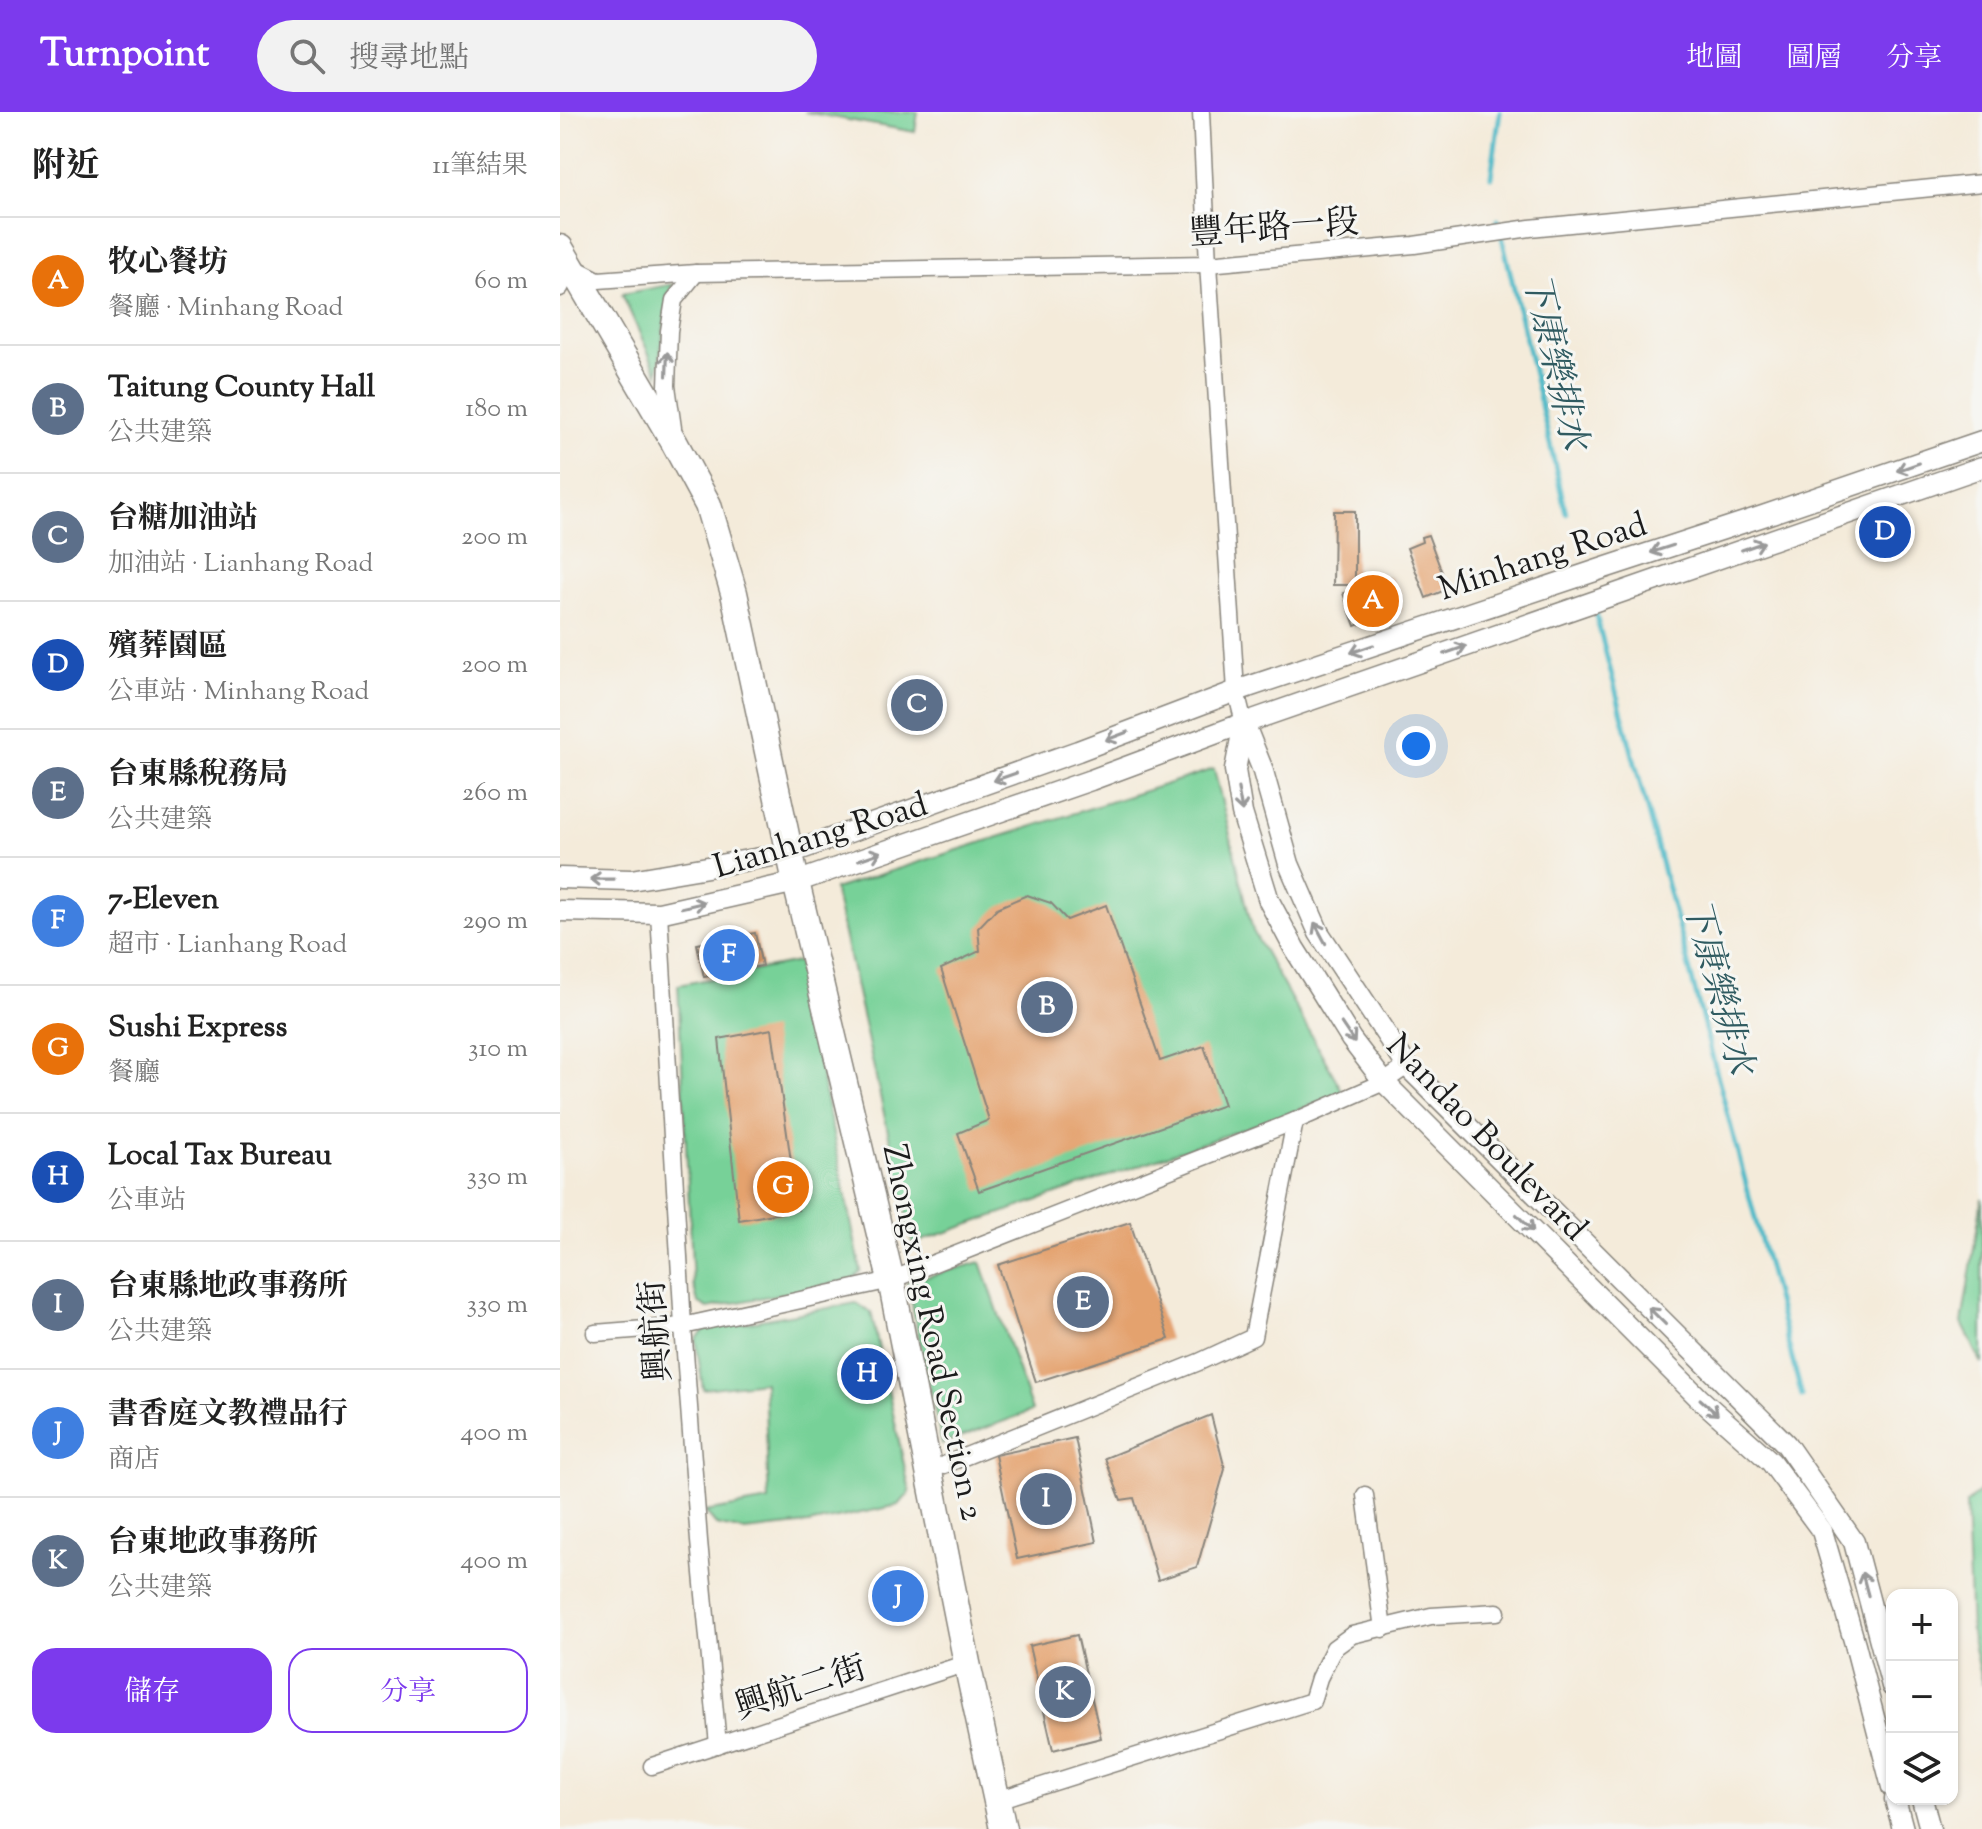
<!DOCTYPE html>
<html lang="zh-TW">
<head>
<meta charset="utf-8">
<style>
  :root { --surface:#fff; --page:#f2f2f2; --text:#222; --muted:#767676; --line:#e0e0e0; --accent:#7c3aed }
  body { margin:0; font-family:"Sorts Mill Goudy","Noto Serif TC",serif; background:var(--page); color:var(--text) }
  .controls { position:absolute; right:24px; bottom:24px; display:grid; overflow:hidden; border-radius:16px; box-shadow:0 2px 6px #0004 }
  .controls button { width:72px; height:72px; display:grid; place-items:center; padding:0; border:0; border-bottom:2px solid var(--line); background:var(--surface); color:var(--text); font:40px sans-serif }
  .you { position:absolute; left:856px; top:634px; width:28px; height:28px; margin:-20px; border:6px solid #fff; border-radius:50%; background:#1a73e8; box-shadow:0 0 0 12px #1a73e833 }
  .badge { display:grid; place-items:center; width:52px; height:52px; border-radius:50%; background:var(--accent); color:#fff; font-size:26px; font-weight:700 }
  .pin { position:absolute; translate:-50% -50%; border:4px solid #fff; box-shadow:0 2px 8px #0006 }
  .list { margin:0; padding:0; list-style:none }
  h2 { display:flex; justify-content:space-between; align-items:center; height:104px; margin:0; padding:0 32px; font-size:34px }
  h2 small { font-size:26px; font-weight:400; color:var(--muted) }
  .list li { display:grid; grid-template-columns:52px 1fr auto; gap:24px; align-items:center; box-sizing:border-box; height:128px; padding:0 32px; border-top:2px solid var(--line) }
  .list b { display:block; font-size:30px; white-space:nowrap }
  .list p { margin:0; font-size:26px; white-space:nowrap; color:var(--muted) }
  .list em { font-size:26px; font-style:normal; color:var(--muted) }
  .actions { display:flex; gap:16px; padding:24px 32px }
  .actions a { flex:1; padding:18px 0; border:2px solid var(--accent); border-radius:24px; text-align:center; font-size:28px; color:var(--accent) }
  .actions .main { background:var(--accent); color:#fff }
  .icon { flex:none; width:44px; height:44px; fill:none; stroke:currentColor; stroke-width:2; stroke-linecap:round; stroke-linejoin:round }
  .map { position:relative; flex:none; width:1422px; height:1717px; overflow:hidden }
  header { display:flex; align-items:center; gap:48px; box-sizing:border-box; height:112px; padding:0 40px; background:var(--accent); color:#fff }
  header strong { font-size:38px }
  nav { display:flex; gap:44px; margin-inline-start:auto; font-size:28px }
  .search { width:560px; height:72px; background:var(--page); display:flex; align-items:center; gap:20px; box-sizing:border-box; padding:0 28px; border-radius:44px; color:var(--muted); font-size:30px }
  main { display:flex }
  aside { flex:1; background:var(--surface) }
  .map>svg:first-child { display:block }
  .green { fill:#77d198; stroke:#4a765a; stroke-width:2 }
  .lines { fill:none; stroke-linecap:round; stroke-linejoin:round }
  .stream { stroke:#4dbac8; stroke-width:5 }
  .building { fill:#e4a26e }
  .minor-casing { stroke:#88847b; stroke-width:19 }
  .tertiary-casing { stroke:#88847b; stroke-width:23 }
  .primary-casing { stroke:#88847b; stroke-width:29 }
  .minor { stroke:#fff; stroke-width:16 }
  .tertiary { stroke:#fff; stroke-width:20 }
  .primary { stroke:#fff; stroke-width:26 }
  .oneway { stroke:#999 }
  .labels { text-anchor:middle; stroke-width:6; stroke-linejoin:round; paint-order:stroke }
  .street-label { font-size:34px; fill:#1c1c1c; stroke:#f6f6f2 }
  .water-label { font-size:36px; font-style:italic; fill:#305b61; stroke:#f6f6f2 }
</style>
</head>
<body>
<header>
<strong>Turnpoint</strong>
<div class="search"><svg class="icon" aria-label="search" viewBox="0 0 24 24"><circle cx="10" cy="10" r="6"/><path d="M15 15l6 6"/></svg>搜尋地點</div>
<nav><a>地圖</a><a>圖層</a><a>分享</a></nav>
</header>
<main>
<aside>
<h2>附近<small>11筆結果</small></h2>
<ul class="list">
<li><span class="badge" style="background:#e8710a">A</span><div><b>牧心餐坊</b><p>餐廳 · Minhang Road</p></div><em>60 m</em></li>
<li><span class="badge" style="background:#5c6f8a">B</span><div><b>Taitung County Hall</b><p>公共建築</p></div><em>180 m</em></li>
<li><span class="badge" style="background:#5c6f8a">C</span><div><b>台糖加油站</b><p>加油站 · Lianhang Road</p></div><em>200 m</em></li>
<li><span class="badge" style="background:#1a4fb4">D</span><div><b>殯葬園區</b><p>公車站 · Minhang Road</p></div><em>200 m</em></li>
<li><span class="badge" style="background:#5c6f8a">E</span><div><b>台東縣稅務局</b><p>公共建築</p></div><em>260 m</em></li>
<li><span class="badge" style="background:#3f7fe0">F</span><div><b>7-Eleven</b><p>超市 · Lianhang Road</p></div><em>290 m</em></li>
<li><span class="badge" style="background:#e8710a">G</span><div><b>Sushi Express</b><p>餐廳</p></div><em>310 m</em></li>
<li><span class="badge" style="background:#1a4fb4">H</span><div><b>Local Tax Bureau</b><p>公車站</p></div><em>330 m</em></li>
<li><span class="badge" style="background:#5c6f8a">I</span><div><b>台東縣地政事務所</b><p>公共建築</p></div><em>330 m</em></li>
<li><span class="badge" style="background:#3f7fe0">J</span><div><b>書香庭文教禮品行</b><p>商店</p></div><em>400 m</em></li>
<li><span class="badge" style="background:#5c6f8a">K</span><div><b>台東地政事務所</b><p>公共建築</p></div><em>400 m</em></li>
</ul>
<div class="actions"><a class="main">儲存</a><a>分享</a></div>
</aside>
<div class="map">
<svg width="1422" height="1717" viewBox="0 0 1422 1717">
  <rect width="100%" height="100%" fill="#f6f6f2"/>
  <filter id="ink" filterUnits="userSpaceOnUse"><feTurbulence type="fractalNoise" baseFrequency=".0125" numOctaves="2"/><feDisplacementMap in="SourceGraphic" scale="16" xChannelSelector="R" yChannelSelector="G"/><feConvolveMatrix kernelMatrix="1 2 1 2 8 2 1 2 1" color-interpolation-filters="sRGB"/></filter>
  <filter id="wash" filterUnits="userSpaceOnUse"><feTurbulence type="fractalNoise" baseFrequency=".006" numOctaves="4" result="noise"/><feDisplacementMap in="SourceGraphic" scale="32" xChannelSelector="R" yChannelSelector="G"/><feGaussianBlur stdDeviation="1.8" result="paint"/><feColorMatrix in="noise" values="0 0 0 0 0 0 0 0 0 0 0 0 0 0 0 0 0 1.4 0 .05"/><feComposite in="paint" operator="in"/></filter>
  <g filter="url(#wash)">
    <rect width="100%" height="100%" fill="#f4ebda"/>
    <!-- green -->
    <g class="green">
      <polygon points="244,0 358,0 355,20"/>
      <polygon points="113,172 108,182 98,262 62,182"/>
      <polygon points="654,657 693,819 784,982 353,1132 274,777"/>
      <polygon points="238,850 301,1159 292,1168 148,1196 138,1190 133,1172 118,873"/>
      <polygon points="1422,1086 1422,1252 1402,1211"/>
      <polygon points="421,1150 472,1299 382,1332 347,1170"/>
      <polygon points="296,1191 311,1200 350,1380 339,1393 248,1412 184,1419 156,1413 145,1400 209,1389 204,1270 143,1277 136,1227 145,1218"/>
      <polygon points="1422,1377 1422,1573 1411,1522 1406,1392"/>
    </g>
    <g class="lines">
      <!-- stream -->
      <g class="stream">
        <polyline points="931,65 940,0"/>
        <polyline points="938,108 1006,401"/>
        <polyline points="1034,496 1242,1284"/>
      </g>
    </g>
    <g id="blocks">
      <!-- building -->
      <g class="building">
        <polygon points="774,399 795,399 795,473 773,473"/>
        <polygon points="868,423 888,477 866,486 847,436 862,430 861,425"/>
        <polygon points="830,465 842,497 795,514 783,481"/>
        <polygon points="467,783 491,791 507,808 546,793 600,949 644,934 664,993 419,1079 398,1021 429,1008 381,857 420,839 418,816 437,796"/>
        <polygon points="195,821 202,854 144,865 137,832"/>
        <polygon points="212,917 238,1098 179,1108 159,927"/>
        <polygon points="570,1110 609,1227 476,1270 438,1153"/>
        <polygon points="651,1303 665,1357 637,1455 598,1468 574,1386 561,1388 545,1346"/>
        <polygon points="515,1326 537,1430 457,1447 435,1343"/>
        <polygon points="517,1523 541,1626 493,1638 469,1534"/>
      </g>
    </g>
  </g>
  <g filter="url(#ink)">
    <use href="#blocks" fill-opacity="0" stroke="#88847b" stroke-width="2"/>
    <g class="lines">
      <defs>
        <g id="minor">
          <polyline points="641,0 648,152 676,579 684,611"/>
          <polyline points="15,156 38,168 136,161 648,152 854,133 970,116 1422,71"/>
          <polyline points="0,176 11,154"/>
          <polyline points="113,316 107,274 109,219 114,188 136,161"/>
          <polyline points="99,801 123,1214 139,1429 158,1633"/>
          <polyline points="35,1221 123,1214 331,1168 735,1009 824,970 847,954"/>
          <polyline points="369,1359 639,1250 693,1225 735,1009"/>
          <polyline points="805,1383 823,1517"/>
          <polyline points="92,1654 407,1551"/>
          <polyline points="437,1688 752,1589 759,1566 774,1536 792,1523 871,1504 937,1500"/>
        </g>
        <g id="tertiary">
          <polyline points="684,611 675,658 682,701 709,789 734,836 763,882 791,927 824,970 1140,1287 1211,1350 1262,1419 1295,1532 1332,1675"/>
          <polyline points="684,611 702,656 729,752 759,821 847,954 1226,1332 1294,1430 1332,1574"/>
          <polyline points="0,766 71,768 230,741 518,639 676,579 1044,456 1200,405 1422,329"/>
          <polyline points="0,799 99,801 236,770 531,668 684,611 1422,355"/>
          <polyline points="1335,1687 1343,1717"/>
          <polyline points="1362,1687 1370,1717"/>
        </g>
        <polyline id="primary" points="0,136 114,330 148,393 174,481 236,770 331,1168 407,1551 443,1717"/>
      </defs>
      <!-- minor casing -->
      <use href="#minor" class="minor-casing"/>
      <!-- tertiary casing -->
      <use href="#tertiary" class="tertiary-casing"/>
      <!-- primary casing -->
      <use href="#primary" class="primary-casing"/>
      <!-- minor -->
      <use href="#minor" class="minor"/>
      <!-- tertiary -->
      <use href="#tertiary" class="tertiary"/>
      <!-- primary -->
      <use href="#primary" class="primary"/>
    </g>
    <!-- one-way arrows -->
    <defs><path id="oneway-shaft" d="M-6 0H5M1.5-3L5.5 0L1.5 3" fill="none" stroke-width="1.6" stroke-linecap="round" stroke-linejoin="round" transform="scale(2)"/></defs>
    <g class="oneway">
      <use href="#oneway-shaft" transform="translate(107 252) rotate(-88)"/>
      <use href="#oneway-shaft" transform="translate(1348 355) rotate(161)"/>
      <use href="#oneway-shaft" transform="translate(1193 434) rotate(-19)"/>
      <use href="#oneway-shaft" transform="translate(1102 437) rotate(162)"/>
      <use href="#oneway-shaft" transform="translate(802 537) rotate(161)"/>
      <use href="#oneway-shaft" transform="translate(895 538) rotate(-19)"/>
      <use href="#oneway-shaft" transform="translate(557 624) rotate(159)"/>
      <use href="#oneway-shaft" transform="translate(445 665) rotate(161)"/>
      <use href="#oneway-shaft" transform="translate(680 688) rotate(80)"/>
      <use href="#oneway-shaft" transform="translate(310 744) rotate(-19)"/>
      <use href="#oneway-shaft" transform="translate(42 767) rotate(-179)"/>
      <use href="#oneway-shaft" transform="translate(133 793) rotate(-13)"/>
      <use href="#oneway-shaft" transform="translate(760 821) rotate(-118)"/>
      <use href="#oneway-shaft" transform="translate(788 921) rotate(56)"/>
      <use href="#oneway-shaft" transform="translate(965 1111) rotate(45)"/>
      <use href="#oneway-shaft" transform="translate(1097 1204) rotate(-135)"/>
      <use href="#oneway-shaft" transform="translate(1149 1295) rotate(42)"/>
      <use href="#oneway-shaft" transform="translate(1305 1472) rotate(-105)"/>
    </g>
  </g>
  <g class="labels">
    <!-- street labels -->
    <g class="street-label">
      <text transform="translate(714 114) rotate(-4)" y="12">豐年路一段</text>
      <text transform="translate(982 443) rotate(-18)" y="12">Minhang Road</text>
      <text transform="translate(260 722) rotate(-17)" y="12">Lianhang Road</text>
      <text transform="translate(928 1024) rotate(46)" y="12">Nandao Boulevard</text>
      <text transform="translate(94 1219) rotate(-94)" y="12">興航街</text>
      <text transform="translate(375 1220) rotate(78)" y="12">Zhongxing Road Section 2</text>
      <text transform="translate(240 1574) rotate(-18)" y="12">興航二街</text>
    </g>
    <!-- water labels -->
    <g class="water-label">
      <text transform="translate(997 249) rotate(77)" y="13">下康樂排水</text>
      <text transform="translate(1160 874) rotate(75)" y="13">下康樂排水</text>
    </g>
  </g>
</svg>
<div class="controls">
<button>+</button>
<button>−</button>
<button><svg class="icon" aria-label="layers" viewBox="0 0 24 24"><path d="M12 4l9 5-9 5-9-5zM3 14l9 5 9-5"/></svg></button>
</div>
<div class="you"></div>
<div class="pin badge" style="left:813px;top:489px;background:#e8710a">A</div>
<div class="pin badge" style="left:487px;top:895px;background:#5c6f8a">B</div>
<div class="pin badge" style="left:357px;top:593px;background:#5c6f8a">C</div>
<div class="pin badge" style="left:1325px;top:420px;background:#1a4fb4">D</div>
<div class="pin badge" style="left:523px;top:1190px;background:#5c6f8a">E</div>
<div class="pin badge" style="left:169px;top:843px;background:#3f7fe0">F</div>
<div class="pin badge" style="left:223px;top:1075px;background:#e8710a">G</div>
<div class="pin badge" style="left:307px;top:1262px;background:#1a4fb4">H</div>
<div class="pin badge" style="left:486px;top:1387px;background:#5c6f8a">I</div>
<div class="pin badge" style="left:338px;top:1484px;background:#3f7fe0">J</div>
<div class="pin badge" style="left:505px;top:1580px;background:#5c6f8a">K</div>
</div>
</main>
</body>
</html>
